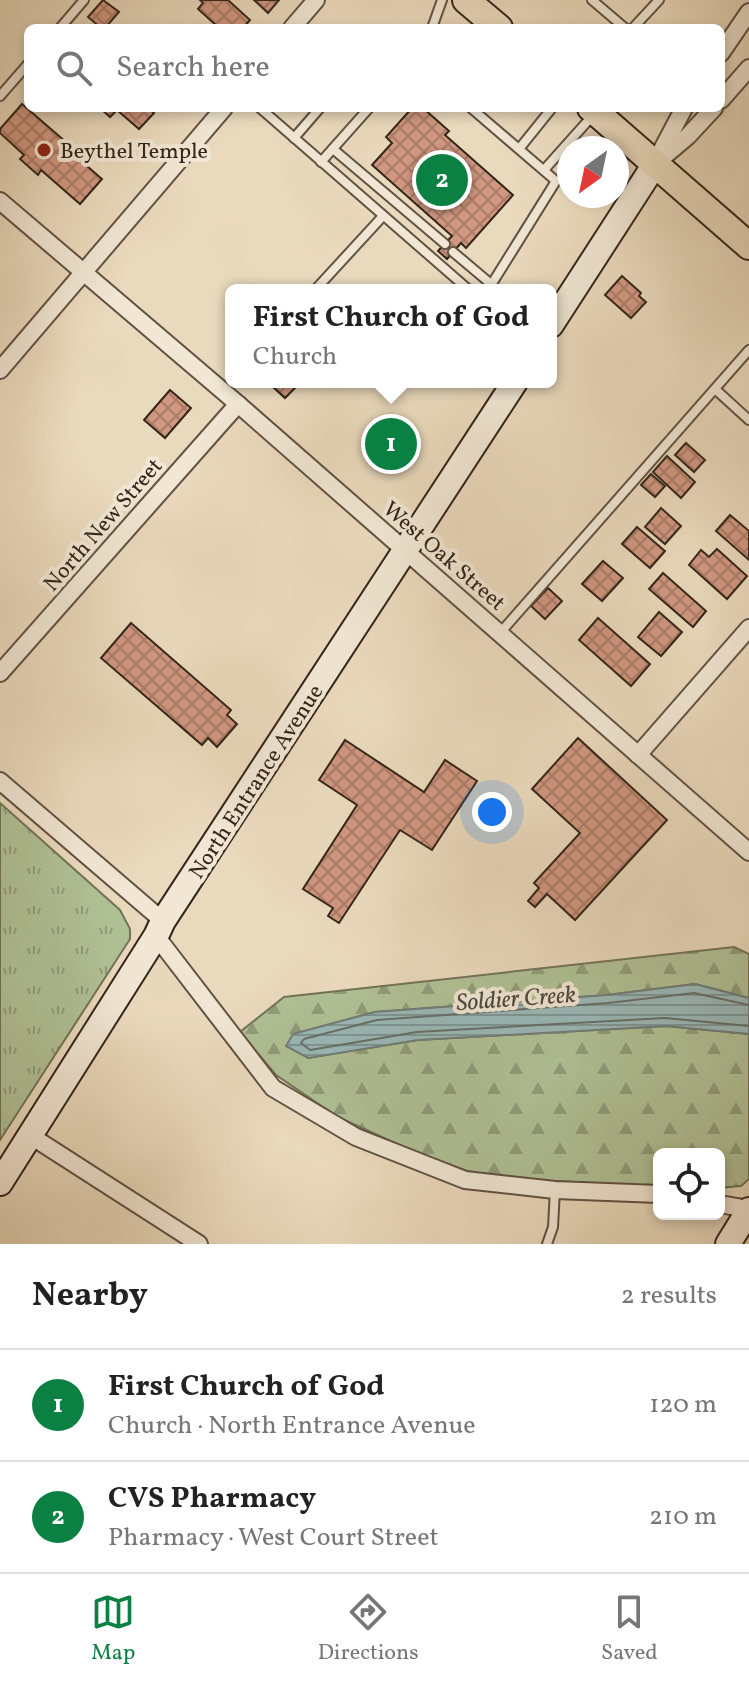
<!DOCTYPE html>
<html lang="en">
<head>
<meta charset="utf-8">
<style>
  :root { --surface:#fff; --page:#f2f2f2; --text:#222; --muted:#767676; --line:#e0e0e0; --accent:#0b8043 }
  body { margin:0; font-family:Vollkorn,serif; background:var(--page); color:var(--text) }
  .controls { position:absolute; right:24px; bottom:24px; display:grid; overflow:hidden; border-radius:12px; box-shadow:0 4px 12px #0003 }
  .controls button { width:72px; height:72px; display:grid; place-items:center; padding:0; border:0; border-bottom:2px solid var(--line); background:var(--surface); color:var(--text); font:40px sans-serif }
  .compass { position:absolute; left:557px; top:136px; width:72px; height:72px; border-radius:50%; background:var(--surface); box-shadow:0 4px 12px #0003; rotate:213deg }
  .you { position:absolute; left:492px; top:812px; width:28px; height:28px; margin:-20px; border:6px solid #fff; border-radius:50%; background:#1a73e8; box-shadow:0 0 0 12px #1a73e833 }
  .badge { display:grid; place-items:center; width:52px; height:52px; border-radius:50%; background:var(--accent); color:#fff; font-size:26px; font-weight:700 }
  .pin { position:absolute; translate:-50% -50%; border:4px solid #fff; box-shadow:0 2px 8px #0006 }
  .popup { position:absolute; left:225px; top:284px; width:332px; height:104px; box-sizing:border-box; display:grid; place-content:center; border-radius:12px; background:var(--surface); filter:drop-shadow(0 2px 6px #0005); font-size:26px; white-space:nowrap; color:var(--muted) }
  .popup b { font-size:30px; color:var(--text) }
  .popup::after { content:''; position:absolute; left:50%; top:100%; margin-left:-16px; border:16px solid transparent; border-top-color:var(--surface) }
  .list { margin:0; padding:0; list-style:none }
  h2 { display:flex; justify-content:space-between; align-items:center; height:104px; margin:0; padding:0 32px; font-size:34px }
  h2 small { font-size:26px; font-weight:400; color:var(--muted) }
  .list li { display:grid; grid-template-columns:52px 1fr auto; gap:24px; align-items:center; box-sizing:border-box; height:112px; padding:0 32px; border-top:2px solid var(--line) }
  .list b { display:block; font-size:30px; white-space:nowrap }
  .list p { margin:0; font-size:26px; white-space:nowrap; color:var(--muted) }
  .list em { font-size:26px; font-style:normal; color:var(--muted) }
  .icon { flex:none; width:44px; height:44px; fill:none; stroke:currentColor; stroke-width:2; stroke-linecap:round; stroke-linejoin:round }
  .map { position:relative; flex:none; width:749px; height:1244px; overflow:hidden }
  .search { position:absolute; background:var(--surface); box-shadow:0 4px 12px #0003; left:24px; right:24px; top:24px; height:88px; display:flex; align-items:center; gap:20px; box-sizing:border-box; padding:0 28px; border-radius:12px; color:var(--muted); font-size:30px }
  .sheet { height:328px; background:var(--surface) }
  nav { display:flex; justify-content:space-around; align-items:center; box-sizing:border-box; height:112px; border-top:2px solid var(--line); background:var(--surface); font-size:22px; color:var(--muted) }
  nav a { display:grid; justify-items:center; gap:4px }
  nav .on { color:var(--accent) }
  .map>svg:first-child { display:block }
  .forest { fill:url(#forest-firs); stroke:#727358; stroke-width:2 }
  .park { fill:url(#park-tufts); stroke:#727358; stroke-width:2 }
  .water { fill:url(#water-rules); stroke:#717e79; stroke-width:2 }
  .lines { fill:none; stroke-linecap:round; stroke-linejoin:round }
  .shore { stroke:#666f6a; stroke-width:2 }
  .building { fill:url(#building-cross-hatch); stroke:#33251a; stroke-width:2 }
  .lane-casing { stroke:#615243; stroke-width:12 }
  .street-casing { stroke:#615243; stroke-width:20 }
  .secondary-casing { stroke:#33251a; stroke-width:28 }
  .primary-casing { stroke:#33251a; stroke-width:30 }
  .lane { stroke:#f1e7d4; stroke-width:8 }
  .street { stroke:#f1e7d4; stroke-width:16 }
  .secondary { stroke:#f1e7d4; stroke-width:24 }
  .primary { stroke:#eadabd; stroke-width:26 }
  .poi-dot { fill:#8f2418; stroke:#f1e7d4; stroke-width:3 }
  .labels { text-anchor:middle; stroke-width:8; stroke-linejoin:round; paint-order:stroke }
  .poi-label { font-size:22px; fill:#33251a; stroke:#f1e7d4; text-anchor:start }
  .street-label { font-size:22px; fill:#33251a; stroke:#f1e7d4 }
  .water-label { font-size:24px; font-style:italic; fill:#4d4a42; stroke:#f1e7d4 }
</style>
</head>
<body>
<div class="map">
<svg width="749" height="1244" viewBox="0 0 749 1244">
  <defs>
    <pattern id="forest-firs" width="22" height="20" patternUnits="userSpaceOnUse" patternTransform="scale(2)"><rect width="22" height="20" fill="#b0c196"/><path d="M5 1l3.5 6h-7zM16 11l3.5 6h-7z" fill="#909d7a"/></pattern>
    <pattern id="park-tufts" width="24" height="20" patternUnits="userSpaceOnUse" patternTransform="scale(2)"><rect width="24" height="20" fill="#b0c196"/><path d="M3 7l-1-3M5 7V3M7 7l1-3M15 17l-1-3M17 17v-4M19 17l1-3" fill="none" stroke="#909d7a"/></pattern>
    <pattern id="water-rules" width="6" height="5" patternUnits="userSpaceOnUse" patternTransform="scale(2)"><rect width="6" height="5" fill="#9ab9b9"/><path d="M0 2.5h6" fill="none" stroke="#7e9696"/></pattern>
    <pattern id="building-cross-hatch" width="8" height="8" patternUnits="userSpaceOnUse" patternTransform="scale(2)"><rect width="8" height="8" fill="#d19780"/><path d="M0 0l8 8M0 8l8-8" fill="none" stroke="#aa7b68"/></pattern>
  </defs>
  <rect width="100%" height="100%" fill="#eadabd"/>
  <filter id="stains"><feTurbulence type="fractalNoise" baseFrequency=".0025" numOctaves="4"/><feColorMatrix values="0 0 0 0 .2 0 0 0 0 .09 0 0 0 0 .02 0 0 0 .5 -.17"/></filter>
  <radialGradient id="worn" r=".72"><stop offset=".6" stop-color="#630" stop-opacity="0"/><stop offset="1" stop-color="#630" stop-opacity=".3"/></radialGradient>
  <!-- forest -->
  <polygon class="forest" points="734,947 749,954 749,998 695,984 607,995 375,1012 293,1034 308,1058 418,1040 666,1026 749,1034 749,1179 741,1186 719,1188 719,1154 659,1154 659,1186 530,1180 467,1171 417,1153 338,1117 276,1075 240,1032 284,997"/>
  <!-- park -->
  <polygon class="park" points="0,803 120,910 130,929 130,939 0,1140"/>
  <!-- water -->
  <polygon class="water" points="695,984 749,998 749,1034 666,1026 418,1040 308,1058 286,1046 293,1034 375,1012 607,995"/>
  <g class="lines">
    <!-- shore -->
    <polyline class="shore" points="749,1005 694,993 608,1003 377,1020 304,1039 301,1043 310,1050 417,1032 665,1018 749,1026"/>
  </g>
  <!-- building -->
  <g class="building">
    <polygon points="103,0 119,12 105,28 101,28 88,17"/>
    <polygon points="200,0 228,0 250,20 243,28 219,28 198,9 203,3"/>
    <polygon points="254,0 279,0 268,13"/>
    <polygon points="22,104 66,142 63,145 102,179 80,204 41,170 38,175 20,159 24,155 0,133 0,129"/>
    <polygon points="100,108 148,108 154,113 139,129 117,110 110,117"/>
    <polygon points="412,108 423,108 449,131 445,135 513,195 466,248 461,243 447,259 438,251 452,236 372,165 392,143 386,137"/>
    <polygon points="622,276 641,293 639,296 646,302 631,318 605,295"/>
    <polygon points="278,382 301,382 285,398 273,387"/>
    <polygon points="170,390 191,408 165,438 144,420"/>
    <polygon points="686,443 705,460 694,472 675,455"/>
    <polygon points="667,456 695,482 681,498 653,472"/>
    <polygon points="651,474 665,486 655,497 641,485"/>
    <polygon points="661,508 681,526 665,544 645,527"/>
    <polygon points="730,515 749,531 749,560 716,531"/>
    <polygon points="637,527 665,551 650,568 622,544"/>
    <polygon points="717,549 747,576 727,599 689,565 701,550 709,557"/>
    <polygon points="603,561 623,578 602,601 582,584"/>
    <polygon points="663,573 706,611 693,627 649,589"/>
    <polygon points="548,588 562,601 545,619 531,606"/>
    <polygon points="659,612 682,632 661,656 638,637"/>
    <polygon points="598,618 650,664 631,686 579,640"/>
    <polygon points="131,623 231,710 227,715 237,724 217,747 208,738 202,745 101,658"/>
    <polygon points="578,738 667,820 575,920 547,894 535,907 528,901 539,888 534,883 580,833 532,789"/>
    <polygon points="345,740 424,792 445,760 477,781 432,850 400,830 339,923 328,916 333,908 303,889 357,805 319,780"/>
  </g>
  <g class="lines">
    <defs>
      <g id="lane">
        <polyline points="592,0 625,28"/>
        <polyline points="60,28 84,0"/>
        <polyline points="432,28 442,0"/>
        <polyline points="633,28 659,0"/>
        <polyline points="0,96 28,64"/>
        <polyline points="260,108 469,290"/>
        <polyline points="471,108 556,181 488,290"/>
        <polyline points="294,138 320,108"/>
        <polyline points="333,149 445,244"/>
        <polyline points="519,149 552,108"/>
        <polyline points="321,162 369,108"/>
        <polyline points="544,170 594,114"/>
        <polyline points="453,252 491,284"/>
        <polyline points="315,290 383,216"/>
        <polyline points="715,389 749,420"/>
        <polyline points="500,633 749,350"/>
        <polyline points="547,1244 553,1227 555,1190"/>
      </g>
      <g id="street">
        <polyline points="292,28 316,0"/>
        <polyline points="721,53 749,12"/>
        <polyline points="721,100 749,68"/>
        <polyline points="657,159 684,108"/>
        <polyline points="655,164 688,136 714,108"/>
        <polyline points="0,201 238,404 749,852"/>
        <polyline points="0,370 224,108"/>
        <polyline points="0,673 238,404"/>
        <polyline points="638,755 749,628"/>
        <polyline points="0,781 163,921"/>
        <polyline points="156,936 273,1088 356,1137 465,1180 555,1190 659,1194"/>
        <polyline points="31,1136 199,1244"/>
        <polyline points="719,1204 749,1209"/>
      </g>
      <g id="secondary">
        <polyline points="551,325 655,164"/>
        <polyline points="0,1183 156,936 163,921 515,382"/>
        <polyline points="728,1244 749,1210"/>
      </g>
      <g id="primary">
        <polyline points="466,0 499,28"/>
        <polyline points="591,108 749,246"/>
      </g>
    </defs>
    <!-- lane casing -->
    <use href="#lane" class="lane-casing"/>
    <!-- street casing -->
    <use href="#street" class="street-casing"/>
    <!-- secondary casing -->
    <use href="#secondary" class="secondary-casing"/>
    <!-- primary casing -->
    <use href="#primary" class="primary-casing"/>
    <!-- lane -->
    <use href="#lane" class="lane"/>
    <!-- street -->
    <use href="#street" class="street"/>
    <!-- secondary -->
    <use href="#secondary" class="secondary"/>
    <!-- primary -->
    <use href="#primary" class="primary"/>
  </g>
  <!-- markers -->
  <circle class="poi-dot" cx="44" cy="150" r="8"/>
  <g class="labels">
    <!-- poi labels -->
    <g class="poi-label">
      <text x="60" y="158">Beythel Temple</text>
    </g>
    <!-- street labels -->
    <g class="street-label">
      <text transform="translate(102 524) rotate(-49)" y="8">North New Street</text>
      <text transform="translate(445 555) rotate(41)" y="8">West Oak Street</text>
      <text transform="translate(255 781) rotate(-57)" y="8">North Entrance Avenue</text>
    </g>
    <!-- water labels -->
    <g class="water-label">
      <text transform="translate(516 998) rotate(-4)" y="8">Soldier Creek</text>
    </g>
  </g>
  <rect width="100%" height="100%" filter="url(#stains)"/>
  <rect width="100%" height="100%" fill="url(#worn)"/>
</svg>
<div class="controls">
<button><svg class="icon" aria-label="locate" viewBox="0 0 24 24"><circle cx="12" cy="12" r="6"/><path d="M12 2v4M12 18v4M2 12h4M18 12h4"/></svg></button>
</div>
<svg class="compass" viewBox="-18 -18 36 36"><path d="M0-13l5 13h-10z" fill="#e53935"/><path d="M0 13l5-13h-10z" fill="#767676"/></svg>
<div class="you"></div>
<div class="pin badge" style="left:391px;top:444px">1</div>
<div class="popup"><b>First Church of God</b>Church</div>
<div class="pin badge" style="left:442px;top:180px">2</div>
<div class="search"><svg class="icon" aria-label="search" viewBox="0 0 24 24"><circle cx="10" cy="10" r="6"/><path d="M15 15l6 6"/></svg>Search here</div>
</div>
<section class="sheet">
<h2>Nearby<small>2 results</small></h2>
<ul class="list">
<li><span class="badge">1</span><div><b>First Church of God</b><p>Church · North Entrance Avenue</p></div><em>120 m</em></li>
<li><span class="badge">2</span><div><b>CVS Pharmacy</b><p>Pharmacy · West Court Street</p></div><em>210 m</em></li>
</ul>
</section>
<nav>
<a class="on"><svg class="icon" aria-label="map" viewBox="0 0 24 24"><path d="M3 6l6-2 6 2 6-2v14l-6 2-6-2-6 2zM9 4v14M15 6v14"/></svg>Map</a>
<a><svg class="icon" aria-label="directions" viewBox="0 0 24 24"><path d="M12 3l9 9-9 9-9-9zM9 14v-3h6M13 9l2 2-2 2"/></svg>Directions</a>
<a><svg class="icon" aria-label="saved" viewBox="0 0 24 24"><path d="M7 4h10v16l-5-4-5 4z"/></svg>Saved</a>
</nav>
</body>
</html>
